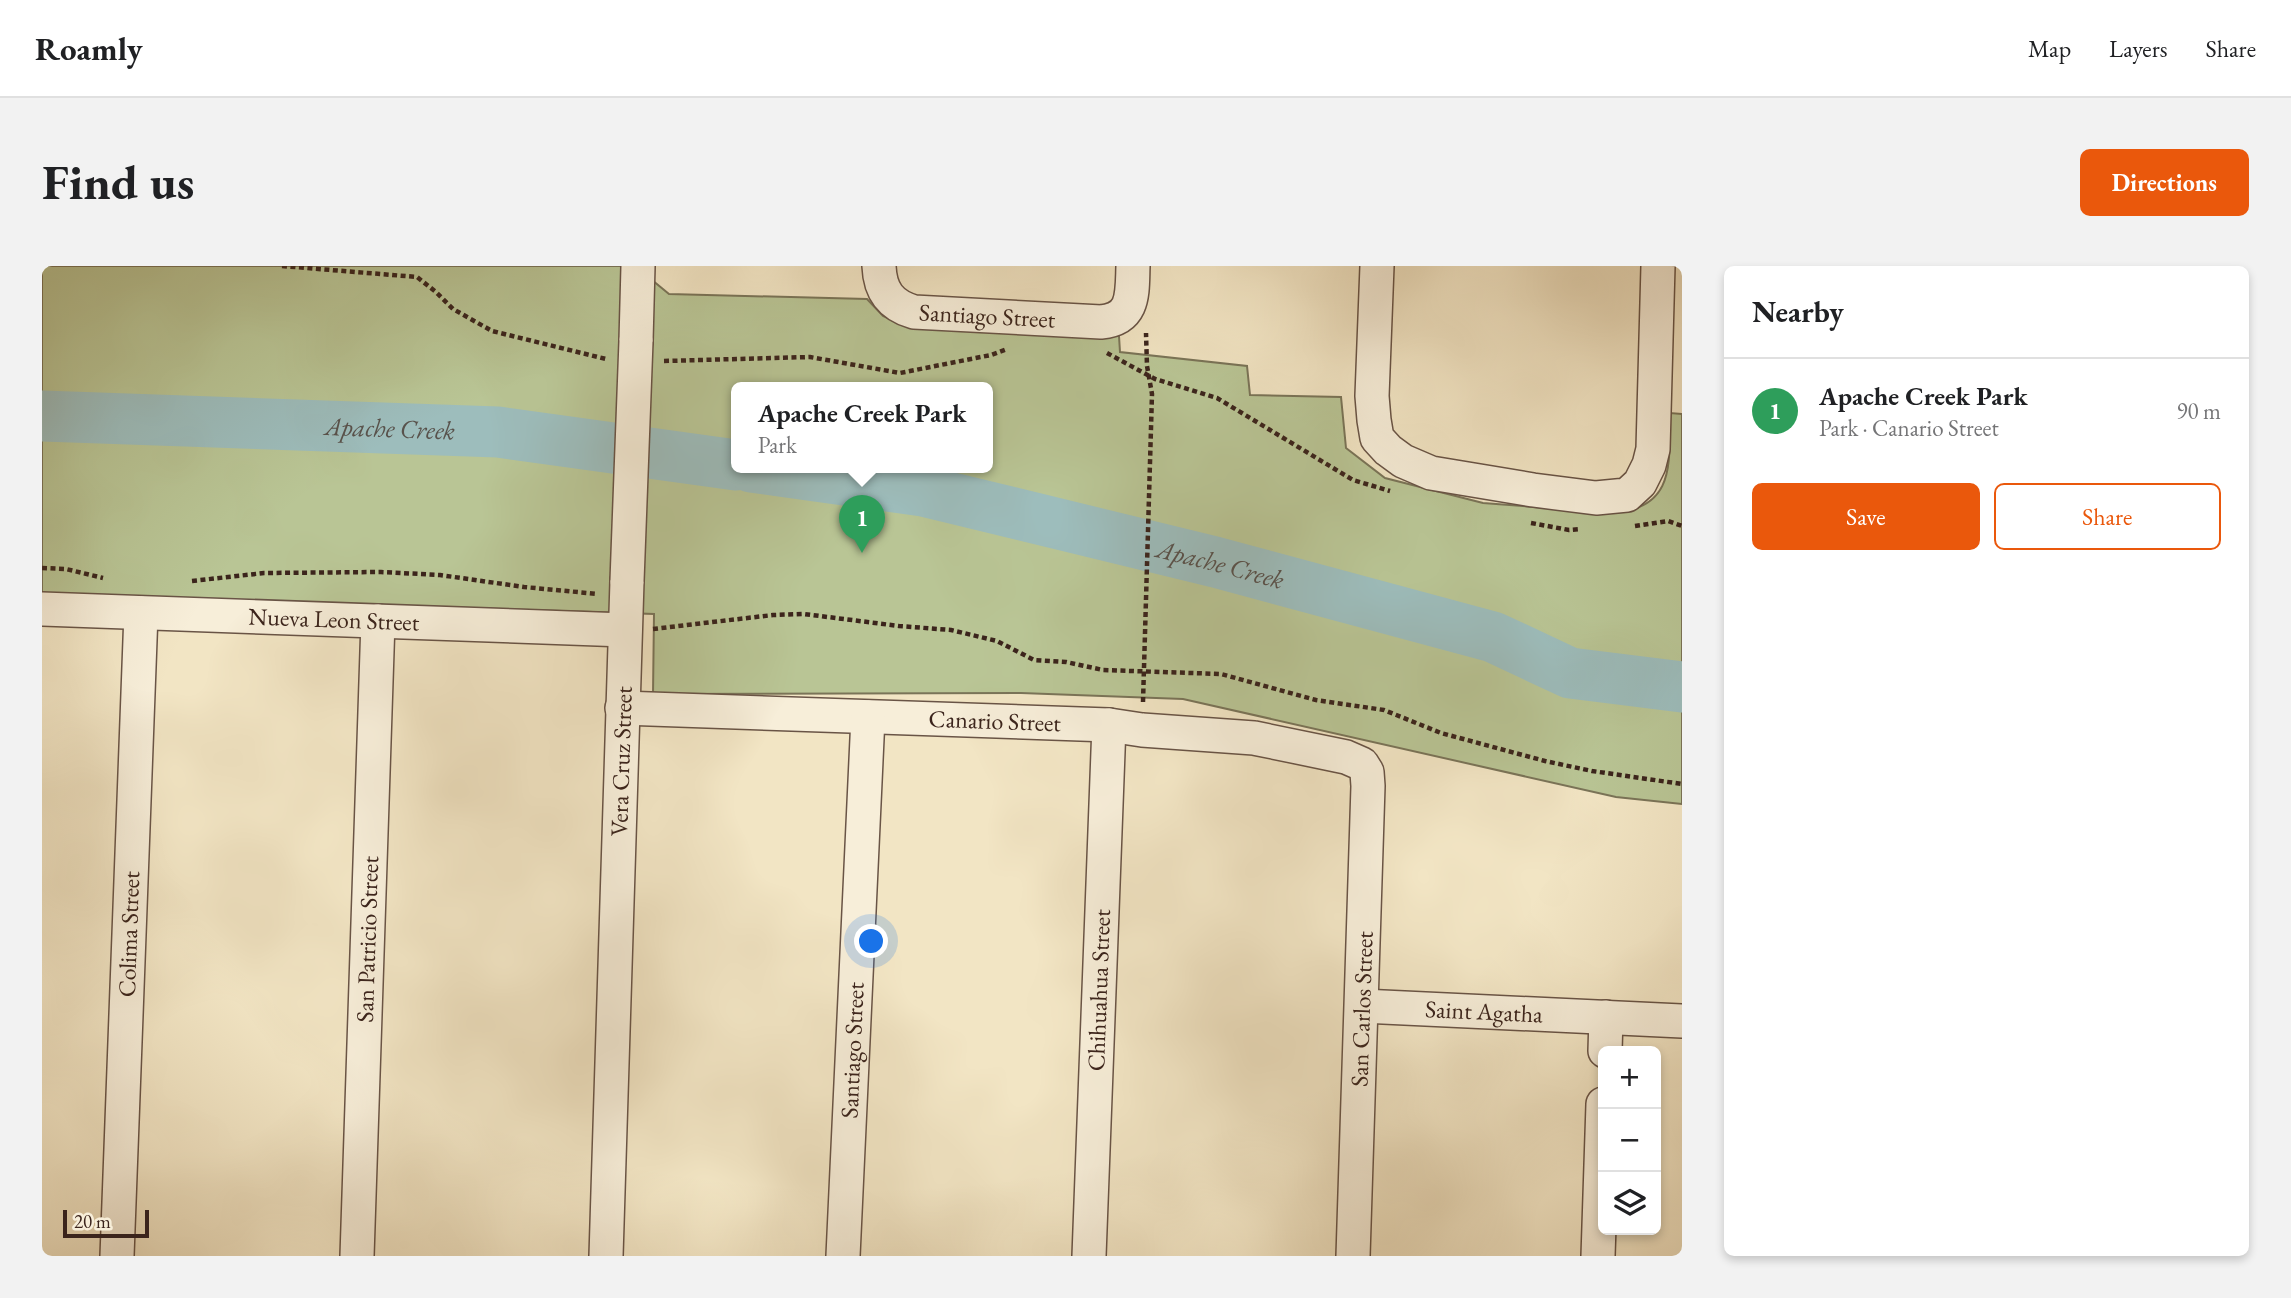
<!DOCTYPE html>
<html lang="en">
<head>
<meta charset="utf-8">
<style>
  :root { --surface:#fff; --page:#f2f2f2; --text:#202124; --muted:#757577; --line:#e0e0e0; --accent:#ea580c }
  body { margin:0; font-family:"EB Garamond",serif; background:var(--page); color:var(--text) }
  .controls { position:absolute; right:21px; bottom:21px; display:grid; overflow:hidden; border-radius:10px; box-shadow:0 4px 10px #0003 }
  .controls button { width:63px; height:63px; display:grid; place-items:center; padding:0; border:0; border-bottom:2px solid var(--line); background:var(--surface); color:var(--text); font:35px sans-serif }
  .scale { position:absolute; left:21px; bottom:18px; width:86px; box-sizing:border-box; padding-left:7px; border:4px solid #3b241c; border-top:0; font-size:19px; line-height:24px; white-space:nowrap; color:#3b241c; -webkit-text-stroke:5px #f7eed9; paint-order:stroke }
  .you { position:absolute; left:830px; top:676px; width:24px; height:24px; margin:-18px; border:5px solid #fff; border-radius:50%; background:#1a73e8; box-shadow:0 0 0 10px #1a73e833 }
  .badge { display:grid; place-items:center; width:46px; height:46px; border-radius:50%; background:var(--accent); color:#fff; font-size:23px; font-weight:700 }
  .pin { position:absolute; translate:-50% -58px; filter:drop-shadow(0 2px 4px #0008) }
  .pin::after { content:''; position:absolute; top:37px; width:24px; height:21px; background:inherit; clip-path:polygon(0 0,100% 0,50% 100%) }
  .popup { position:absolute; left:689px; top:116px; width:262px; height:91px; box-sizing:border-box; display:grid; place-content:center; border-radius:10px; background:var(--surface); filter:drop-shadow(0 2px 5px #0005); font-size:23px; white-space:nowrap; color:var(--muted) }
  .popup b { font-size:26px; color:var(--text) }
  .popup::after { content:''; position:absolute; left:50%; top:100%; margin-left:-14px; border:14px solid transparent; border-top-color:var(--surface) }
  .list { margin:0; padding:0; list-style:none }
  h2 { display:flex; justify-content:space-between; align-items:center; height:91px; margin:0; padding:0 28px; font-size:30px }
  h2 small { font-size:23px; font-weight:400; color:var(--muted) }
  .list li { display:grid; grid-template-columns:46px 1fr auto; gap:21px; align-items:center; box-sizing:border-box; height:105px; padding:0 28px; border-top:2px solid var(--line) }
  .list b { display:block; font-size:26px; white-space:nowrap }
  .list p { margin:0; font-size:23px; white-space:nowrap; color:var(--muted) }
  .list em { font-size:23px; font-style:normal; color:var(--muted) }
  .actions { display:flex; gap:14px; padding:21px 28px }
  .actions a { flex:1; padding:16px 0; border:2px solid var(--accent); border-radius:10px; text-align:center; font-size:24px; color:var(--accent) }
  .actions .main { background:var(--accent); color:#fff }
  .icon { flex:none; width:38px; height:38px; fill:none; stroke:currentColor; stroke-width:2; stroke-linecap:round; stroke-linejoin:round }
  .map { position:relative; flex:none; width:1640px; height:990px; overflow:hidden; border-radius:10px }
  header { display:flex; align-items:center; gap:42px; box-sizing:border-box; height:98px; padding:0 35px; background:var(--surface); border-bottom:2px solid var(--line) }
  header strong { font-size:33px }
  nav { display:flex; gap:38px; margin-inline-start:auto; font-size:24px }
  .intro { display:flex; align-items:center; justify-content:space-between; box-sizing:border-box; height:168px; padding:0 42px }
  h1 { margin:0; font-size:49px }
  .button { padding:18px 32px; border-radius:10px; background:var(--accent); color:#fff; font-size:24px; font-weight:700 }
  main { display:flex; gap:42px; padding:0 42px }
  aside { flex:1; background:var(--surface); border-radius:10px; box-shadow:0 4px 10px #0003 }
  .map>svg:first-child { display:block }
  .green { fill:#b9c595; stroke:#7a7458; stroke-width:2; fill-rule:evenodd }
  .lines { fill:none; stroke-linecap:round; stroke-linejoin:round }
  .river { stroke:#9dbdbc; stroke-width:51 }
  .street-casing { stroke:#695446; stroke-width:36 }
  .path { stroke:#3b241c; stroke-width:4.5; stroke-dasharray:5 3.5; stroke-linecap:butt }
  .street { stroke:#f7eed9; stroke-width:33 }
  .street-bridge-casing { stroke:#695446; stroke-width:36; stroke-linecap:butt }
  .street-bridge { stroke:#f7eed9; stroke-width:33 }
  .labels { text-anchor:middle; stroke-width:7; stroke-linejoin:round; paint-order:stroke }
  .street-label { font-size:24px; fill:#3b241c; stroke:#f7eed9 }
  .water-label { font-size:26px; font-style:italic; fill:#58524c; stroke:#f7eed9 }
</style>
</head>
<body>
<header>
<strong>Roamly</strong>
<nav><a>Map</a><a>Layers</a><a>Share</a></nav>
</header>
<div class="intro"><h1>Find us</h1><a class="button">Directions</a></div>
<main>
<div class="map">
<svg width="1640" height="990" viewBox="0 0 1640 990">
  <rect width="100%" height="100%" fill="#f2e5c4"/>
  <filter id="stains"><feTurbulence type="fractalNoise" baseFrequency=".00286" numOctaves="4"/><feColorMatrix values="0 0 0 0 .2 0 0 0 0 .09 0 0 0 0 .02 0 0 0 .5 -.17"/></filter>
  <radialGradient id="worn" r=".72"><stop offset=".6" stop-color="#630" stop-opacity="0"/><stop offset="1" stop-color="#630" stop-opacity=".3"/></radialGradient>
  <!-- green -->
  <path class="green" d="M 0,0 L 593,0 L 627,28 L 825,33 L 841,50 L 856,57 L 1077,70 L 1078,86 L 1205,100 L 1208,129 L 1299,131 L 1304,182 L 1343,212 L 1441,237 L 1569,247 C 1634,243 1627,198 1628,147 L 1640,148 L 1640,538 L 1574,531 L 1141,433 L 979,427 L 611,428 L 612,348 L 0,328 ZM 694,121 L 946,121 L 946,201 L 694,201 Z"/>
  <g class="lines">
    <!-- river -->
    <g class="river">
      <path id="s1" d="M 0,150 L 456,166 L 694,199"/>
      <path id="s2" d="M 709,201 L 881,225 L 1173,296 L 1451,371 L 1528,407 L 1640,421"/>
    </g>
    <defs>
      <g id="street">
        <path id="s3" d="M 837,0 C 838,25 848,39 872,46 L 1059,56 C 1093,53 1090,27 1091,0"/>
        <polyline points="1335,0 1330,130 1332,154 1335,172 1346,184 1361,195 1389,207 1491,224 1554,232 1585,229 1598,217 1607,199 1611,183 1616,0"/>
        <polyline points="594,75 596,0"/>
        <path id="s4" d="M 0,343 L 583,364"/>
        <path id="s5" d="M 580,442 L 1067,459 L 1100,464 L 1212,472 L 1304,491 L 1320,498 L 1325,506 L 1326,520 L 1311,990"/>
        <path id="s6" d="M 1320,740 L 1640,755"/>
        <polyline points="1563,785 1564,751"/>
        <path id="s7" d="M 75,990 L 99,347"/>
        <path id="s8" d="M 315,990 L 336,355"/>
        <path id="s9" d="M 564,990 L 585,315"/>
        <path id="s10" d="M 801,990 L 826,451"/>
        <path id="s11" d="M 1047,990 L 1067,459"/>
        <polyline points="1556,990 1561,838"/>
      </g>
    </defs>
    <!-- street casing -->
    <use href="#street" class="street-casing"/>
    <!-- path -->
    <g class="path">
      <polyline points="240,0 375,11 394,26 411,43 450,65 564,93"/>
      <polyline points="1065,87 1113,113 1175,132 1311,214 1348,225"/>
      <polyline points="622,95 768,91 858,107 949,89 965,83"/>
      <polyline points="1489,257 1527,264 1539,263"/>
      <polyline points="1593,260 1626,255 1640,260"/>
      <polyline points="0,302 24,303 61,312"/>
      <polyline points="150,315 222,307 339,306 398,309 482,321 556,328"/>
      <polyline points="611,363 731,349 762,348 857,360 909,364 955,375 992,394 1024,396 1061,404 1179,408 1274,434 1342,444 1399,467 1503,495 1550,505 1640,518"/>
      <polyline points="1101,436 1110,128 1105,100 1104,67"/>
    </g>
    <!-- street -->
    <use href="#street" class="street"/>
    <defs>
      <polyline id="street-bridge" points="585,315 594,75"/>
    </defs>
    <!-- street-bridge casing -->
    <use href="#street-bridge" class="street-bridge-casing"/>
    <!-- street-bridge -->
    <use href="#street-bridge" class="street-bridge"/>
  </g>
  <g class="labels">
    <!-- street labels -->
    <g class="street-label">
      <text dy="8" stroke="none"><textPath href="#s3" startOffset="136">Santiago Street</textPath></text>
      <text dy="8" stroke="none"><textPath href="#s4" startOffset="292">Nueva Leon Street</textPath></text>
      <text dy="8" stroke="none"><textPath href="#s5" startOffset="373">Canario Street</textPath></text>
      <text dy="8" stroke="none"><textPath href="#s9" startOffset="495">Vera Cruz Street</textPath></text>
      <text dy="8" stroke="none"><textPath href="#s7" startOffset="322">Colima Street</textPath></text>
      <text dy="8" stroke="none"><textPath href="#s8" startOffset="317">San Patricio Street</textPath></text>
      <text dy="8" stroke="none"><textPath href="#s11" startOffset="266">Chihuahua Street</textPath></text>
      <text transform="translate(1320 743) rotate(-88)" y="8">San Carlos Street</text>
      <text dy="8" stroke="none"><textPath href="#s6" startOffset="122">Saint Agatha</textPath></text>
      <text dy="8" stroke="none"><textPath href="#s10" startOffset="206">Santiago Street</textPath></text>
    </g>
    <!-- water labels -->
    <g class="water-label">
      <text dy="9" stroke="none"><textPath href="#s1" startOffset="348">Apache Creek</textPath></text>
      <text dy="9" stroke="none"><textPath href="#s2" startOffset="480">Apache Creek</textPath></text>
    </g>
  </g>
  <rect width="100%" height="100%" filter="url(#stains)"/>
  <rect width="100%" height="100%" fill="url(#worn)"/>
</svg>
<div class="controls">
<button>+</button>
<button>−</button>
<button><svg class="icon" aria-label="layers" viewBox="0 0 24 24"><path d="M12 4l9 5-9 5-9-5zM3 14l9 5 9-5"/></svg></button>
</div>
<div class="scale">20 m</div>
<div class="you"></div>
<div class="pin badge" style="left:820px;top:287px;background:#2e9e5b">1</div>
<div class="popup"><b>Apache Creek Park</b>Park</div>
</div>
<aside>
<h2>Nearby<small></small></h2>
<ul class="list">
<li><span class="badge" style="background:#2e9e5b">1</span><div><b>Apache Creek Park</b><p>Park · Canario Street</p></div><em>90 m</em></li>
</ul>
<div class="actions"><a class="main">Save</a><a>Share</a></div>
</aside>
</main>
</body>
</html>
